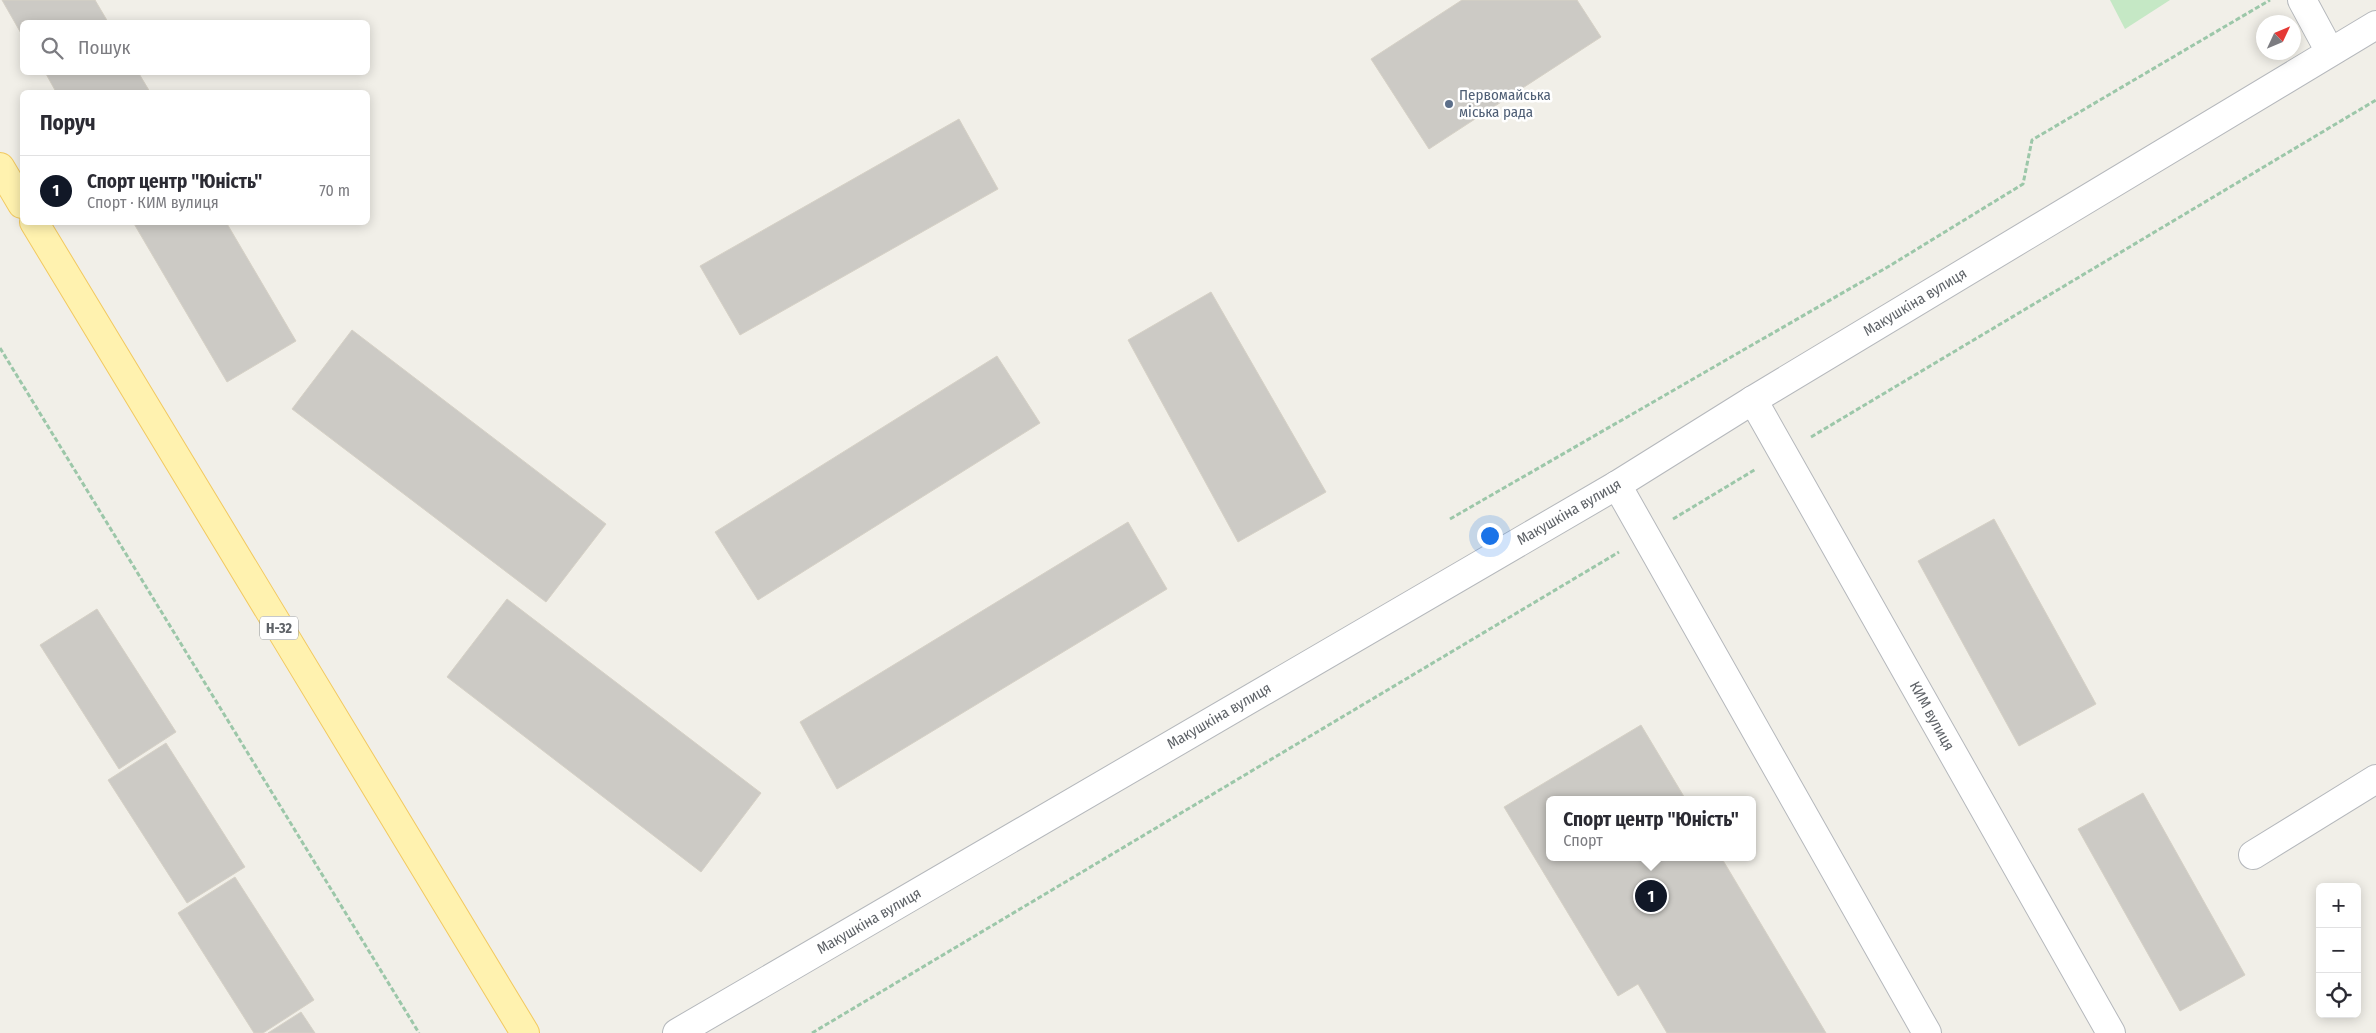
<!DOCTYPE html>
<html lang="uk">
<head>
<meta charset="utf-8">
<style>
  :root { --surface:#fff; --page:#f2f2f3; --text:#2b2b33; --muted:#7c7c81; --line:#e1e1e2; --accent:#111827 }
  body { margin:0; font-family:"Fira Sans Condensed",sans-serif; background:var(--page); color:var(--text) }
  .controls { position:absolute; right:15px; bottom:15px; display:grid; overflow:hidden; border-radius:8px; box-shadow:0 2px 12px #0003 }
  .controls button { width:45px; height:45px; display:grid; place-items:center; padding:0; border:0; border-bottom:1px solid var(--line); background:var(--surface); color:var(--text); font:25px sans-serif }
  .compass { position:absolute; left:2256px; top:15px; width:45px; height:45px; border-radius:50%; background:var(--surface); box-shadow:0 2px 12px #0003; rotate:46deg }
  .you { position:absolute; left:1489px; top:535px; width:18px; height:18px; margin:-12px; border:4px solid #fff; border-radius:50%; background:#1a73e8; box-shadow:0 0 0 8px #1a73e833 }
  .badge { display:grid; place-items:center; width:32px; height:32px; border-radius:50%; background:var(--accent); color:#fff; font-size:16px; font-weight:700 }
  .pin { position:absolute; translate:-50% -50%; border:2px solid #fff; box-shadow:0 1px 5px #0006 }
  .popup { position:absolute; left:1546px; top:796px; width:210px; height:65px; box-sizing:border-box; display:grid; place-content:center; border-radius:8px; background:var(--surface); filter:drop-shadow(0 1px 4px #0005); font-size:16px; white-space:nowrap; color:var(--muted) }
  .popup b { font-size:19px; color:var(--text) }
  .popup::after { content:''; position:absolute; left:50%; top:100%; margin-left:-10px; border:10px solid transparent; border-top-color:var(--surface) }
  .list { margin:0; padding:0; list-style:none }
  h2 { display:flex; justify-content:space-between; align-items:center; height:65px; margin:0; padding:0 20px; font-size:21px }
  h2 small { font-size:16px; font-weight:400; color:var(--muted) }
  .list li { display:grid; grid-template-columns:32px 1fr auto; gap:15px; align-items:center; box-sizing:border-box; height:70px; padding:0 20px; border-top:1px solid var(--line) }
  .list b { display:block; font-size:19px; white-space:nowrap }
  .list p { margin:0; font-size:16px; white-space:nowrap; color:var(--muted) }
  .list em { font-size:16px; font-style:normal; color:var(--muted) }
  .icon { flex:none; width:28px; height:28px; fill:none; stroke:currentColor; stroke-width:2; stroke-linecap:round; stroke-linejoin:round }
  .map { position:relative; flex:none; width:2376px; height:1033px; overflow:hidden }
  .search { position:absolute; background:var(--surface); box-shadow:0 2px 12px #0003; left:20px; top:20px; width:350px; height:55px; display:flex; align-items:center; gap:12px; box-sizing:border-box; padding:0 18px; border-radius:8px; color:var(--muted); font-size:19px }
  .panel { position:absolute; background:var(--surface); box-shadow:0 2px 12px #0003; left:20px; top:90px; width:350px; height:135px; border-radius:8px }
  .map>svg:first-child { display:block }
  .green { fill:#c5e8c5 }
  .building { fill:#cccac5; stroke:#d6d1c6 }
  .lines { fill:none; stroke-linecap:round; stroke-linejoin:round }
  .minor-casing { stroke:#b5b8bc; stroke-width:30 }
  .major-casing { stroke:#f2c960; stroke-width:30 }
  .path { stroke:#9cc7a9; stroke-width:3; stroke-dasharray:5 2.5; stroke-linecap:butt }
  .minor { stroke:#fff; stroke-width:28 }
  .major { stroke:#fff2af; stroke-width:28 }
  .service-dot { fill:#5c6f8a; stroke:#fff; stroke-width:2 }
  .labels { text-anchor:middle; stroke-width:5; stroke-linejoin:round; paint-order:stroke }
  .shield { fill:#fff; stroke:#8f9295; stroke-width:1 }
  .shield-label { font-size:14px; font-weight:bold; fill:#5f6368 }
  .service-label { font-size:15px; fill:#4e5e75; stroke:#fff; text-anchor:start }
  .street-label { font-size:15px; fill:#5f6368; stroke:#fff }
</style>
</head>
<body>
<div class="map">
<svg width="2376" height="1033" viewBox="0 0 2376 1033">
  <rect width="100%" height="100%" fill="#f1efe8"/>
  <!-- green -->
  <polygon class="green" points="2110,0 2170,0 2125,29"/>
  <!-- building -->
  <g class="building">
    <polygon points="2,0 95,0 108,22 22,22 22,35"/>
    <polygon points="1462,0 1577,0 1601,37 1429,149 1371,59"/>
    <polygon points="45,72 138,72 150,92 56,92"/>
    <polygon points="959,119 998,189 740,335 700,266"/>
    <polygon points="133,222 226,222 296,341 227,382"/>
    <polygon points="1211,292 1326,492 1238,542 1128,340"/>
    <polygon points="352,330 606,524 546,602 292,409"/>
    <polygon points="997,356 1040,423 758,600 715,532"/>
    <polygon points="1994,519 2096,704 2019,746 1918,561"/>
    <polygon points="1128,522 1167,589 837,789 800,722"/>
    <polygon points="507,599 761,793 701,872 447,677"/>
    <polygon points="97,609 176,732 119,769 40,645"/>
    <polygon points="1641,725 1686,800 1550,800 1550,857 1721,857 1826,1033 1667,1033 1638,984 1618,996 1504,807"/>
    <polygon points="166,743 245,867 187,903 108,780"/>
    <polygon points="2143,793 2245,975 2180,1011 2078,829"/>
    <polygon points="235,877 314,1000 263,1033 254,1033 178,913"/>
    <polygon points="301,1012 315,1033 268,1033"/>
  </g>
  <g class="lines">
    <defs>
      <g id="minor">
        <polyline points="2302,0 2330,52"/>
        <polyline points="1753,400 2111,1033"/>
        <polyline points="1617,485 1927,1033"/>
        <polyline points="2253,855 2376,779"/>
        <polyline points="677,1033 1617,485 1753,400 2376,25"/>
      </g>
      <g id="major">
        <polyline points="0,167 22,204"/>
        <polyline points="34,222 525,1033"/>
      </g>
    </defs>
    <!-- minor casing -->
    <use href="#minor" class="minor-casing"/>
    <!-- major casing -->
    <use href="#major" class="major-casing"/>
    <!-- path -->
    <g class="path">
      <polyline points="0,348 419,1033"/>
      <polyline points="1811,437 2376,100"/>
      <polyline points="1450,519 1891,265 2023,184 2032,140 2270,0"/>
      <polyline points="1673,519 1756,469"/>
      <polyline points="812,1033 1619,552"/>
    </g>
    <!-- minor -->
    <use href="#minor" class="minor"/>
    <!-- major -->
    <use href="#major" class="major"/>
  </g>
  <!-- markers -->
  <circle class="service-dot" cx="1449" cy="104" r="5"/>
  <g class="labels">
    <!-- shield labels -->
    <rect class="shield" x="260" y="616.5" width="38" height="23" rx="4"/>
    <g class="shield-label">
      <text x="279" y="633">Н-32</text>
    </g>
    <!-- service labels -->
    <g class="service-label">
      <text x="1459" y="100">Первомайська<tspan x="1459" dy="17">міська рада</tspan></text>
    </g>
    <!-- street labels -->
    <g class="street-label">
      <text transform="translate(1915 302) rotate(-31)" y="5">Макушкіна вулиця</text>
      <text transform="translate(1569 512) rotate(-30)" y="5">Макушкіна вулиця</text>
      <text transform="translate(1219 716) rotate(-30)" y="5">Макушкіна вулиця</text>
      <text transform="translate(1932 716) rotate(61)" y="5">КИМ вулиця</text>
      <text transform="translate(869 921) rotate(-30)" y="5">Макушкіна вулиця</text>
    </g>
  </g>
</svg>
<div class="controls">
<button>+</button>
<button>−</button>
<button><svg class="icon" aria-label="locate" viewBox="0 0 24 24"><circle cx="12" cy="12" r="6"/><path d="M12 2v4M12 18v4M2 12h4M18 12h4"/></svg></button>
</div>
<svg class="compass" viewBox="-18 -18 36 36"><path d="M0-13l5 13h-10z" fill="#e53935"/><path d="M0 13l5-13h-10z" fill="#7c7c81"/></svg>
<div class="you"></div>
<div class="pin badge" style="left:1651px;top:896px">1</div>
<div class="popup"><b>Спорт центр &quot;Юність&quot;</b>Спорт</div>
<div class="search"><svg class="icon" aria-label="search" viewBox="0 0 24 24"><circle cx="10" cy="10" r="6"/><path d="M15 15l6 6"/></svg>Пошук</div>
<section class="panel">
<h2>Поруч<small></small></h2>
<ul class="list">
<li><span class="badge">1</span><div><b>Спорт центр &quot;Юність&quot;</b><p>Спорт · КИМ вулиця</p></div><em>70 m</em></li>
</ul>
</section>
</div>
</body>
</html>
